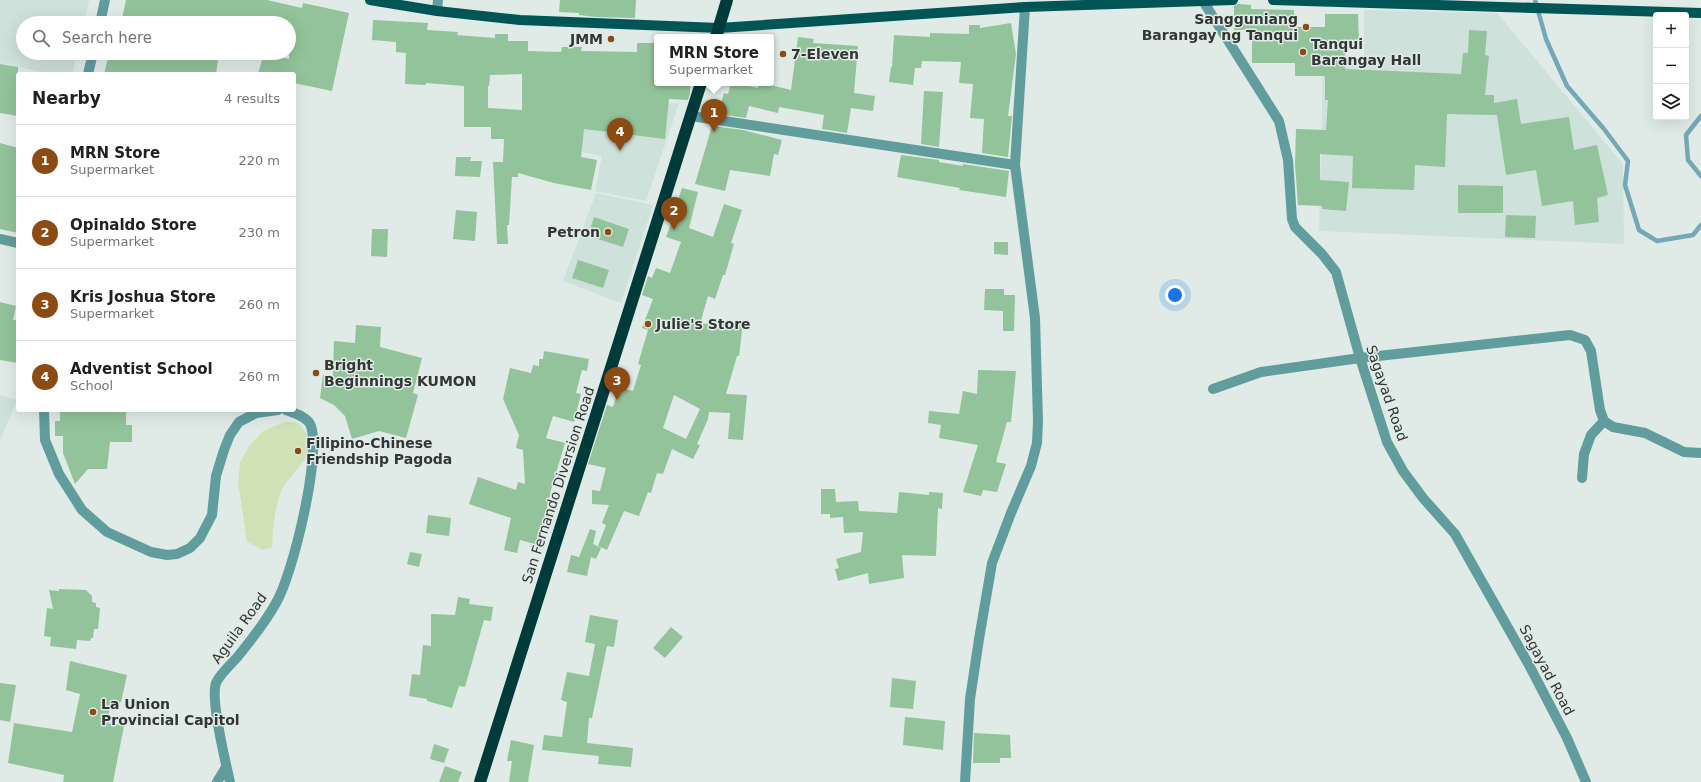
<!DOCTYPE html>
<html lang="en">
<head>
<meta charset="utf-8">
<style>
  :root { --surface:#fff; --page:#f6f6f6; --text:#202124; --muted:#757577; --line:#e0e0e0; --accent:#8b4b12 }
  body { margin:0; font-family:"DejaVu Sans",sans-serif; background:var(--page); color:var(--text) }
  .controls { position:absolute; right:12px; top:12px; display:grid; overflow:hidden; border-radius:4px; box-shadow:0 4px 16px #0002 }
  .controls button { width:36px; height:36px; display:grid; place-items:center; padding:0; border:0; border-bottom:1px solid var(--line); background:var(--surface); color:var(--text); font:20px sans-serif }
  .you { position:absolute; left:1175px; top:295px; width:14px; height:14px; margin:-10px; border:3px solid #fff; border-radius:50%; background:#1a73e8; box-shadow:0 0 0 6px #1a73e833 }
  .badge { display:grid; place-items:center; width:26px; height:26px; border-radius:50%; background:var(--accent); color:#fff; font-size:13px; font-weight:700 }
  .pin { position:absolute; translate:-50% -33px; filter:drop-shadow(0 1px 2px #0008) }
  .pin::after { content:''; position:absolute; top:21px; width:14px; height:12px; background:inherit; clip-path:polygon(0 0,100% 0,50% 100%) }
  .popup { position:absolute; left:654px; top:34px; width:120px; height:52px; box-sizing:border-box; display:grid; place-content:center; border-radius:4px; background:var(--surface); filter:drop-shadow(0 1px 3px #0005); font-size:13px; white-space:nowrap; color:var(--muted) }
  .popup b { font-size:15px; color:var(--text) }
  .popup::after { content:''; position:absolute; left:50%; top:100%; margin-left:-8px; border:8px solid transparent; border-top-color:var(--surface) }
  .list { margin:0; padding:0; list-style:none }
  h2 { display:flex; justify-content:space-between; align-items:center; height:52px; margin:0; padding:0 16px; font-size:17px }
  h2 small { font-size:13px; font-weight:400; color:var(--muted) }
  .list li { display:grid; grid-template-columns:26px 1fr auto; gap:12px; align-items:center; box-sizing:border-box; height:72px; padding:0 16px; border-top:1px solid var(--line) }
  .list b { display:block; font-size:15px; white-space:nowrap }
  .list p { margin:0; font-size:13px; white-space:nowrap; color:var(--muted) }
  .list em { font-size:13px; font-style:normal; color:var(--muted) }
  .icon { flex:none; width:22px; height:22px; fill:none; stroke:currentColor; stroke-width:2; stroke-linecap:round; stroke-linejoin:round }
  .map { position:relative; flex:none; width:1701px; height:782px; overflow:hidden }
  .search { position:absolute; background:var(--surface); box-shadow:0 4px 16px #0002; left:16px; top:16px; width:280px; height:44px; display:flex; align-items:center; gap:10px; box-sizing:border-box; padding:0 14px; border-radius:22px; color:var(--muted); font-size:15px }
  .panel { position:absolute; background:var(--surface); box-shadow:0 4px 16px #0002; left:16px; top:72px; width:280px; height:340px; border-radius:4px }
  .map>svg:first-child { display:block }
  .built { fill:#cee1db }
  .green { fill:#cfe2b6 }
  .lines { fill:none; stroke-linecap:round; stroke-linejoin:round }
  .stream { stroke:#74a8b7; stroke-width:4.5 }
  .building { fill:#92c39a; fill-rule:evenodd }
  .minor { stroke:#619d9d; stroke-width:10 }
  .major { stroke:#005657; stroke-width:10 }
  .highway { stroke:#003b3c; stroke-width:12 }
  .poi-dot { fill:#8b4b12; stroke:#e0ebe7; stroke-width:1.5 }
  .labels { text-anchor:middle; stroke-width:3; stroke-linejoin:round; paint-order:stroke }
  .poi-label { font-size:14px; font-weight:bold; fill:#323634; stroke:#e0ebe7; text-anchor:start }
  .street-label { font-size:14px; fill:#323634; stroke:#e0ebe7 }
</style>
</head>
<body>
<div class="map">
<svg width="1701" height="782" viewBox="0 0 1701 782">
  <rect width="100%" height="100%" fill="#e0ebe7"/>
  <!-- built -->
  <g class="built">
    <polygon points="0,0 89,0 84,23 23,23 23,53 77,53 73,74 51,74 0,63"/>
    <polygon points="1364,10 1497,13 1623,164 1624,244 1319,231 1323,64 1364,65"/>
    <polygon points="679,103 646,201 595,191 602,156 554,147 570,114 642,104"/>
    <polygon points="596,193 653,205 621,303 563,281"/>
    <polygon points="0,395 17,400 0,441"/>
  </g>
  <!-- green -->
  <path class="green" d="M 285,422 L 296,422 C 330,450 291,469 281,492 C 274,510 273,529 272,547 L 263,550 L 247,542 L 238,482 L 240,463 L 249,446 L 263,431 Z"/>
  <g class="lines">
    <!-- stream -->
    <g class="stream">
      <polyline points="1535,0 1546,39 1567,86 1604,129 1628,161 1625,185 1639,230 1657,241 1693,235 1701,225"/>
      <polyline points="1701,116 1686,135 1688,160 1701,176"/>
    </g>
  </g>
  <!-- building -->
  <g class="building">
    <polygon points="126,0 267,0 302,8 303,3 349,13 332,91 294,83 294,74 258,74 264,53 289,59 289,23 121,23"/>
    <polygon points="560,0 636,0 635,18 595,17 579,15 579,13 559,12"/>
    <polygon points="1238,4 1251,5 1251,9 1294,10 1294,27 1325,27 1325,14 1358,14 1359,41 1345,41 1345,69 1461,74 1463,53 1468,53 1469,30 1487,31 1485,55 1489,56 1485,95 1494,95 1494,103 1517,99 1521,124 1569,117 1574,150 1597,145 1608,195 1597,198 1599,222 1575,225 1573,201 1542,206 1536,170 1506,175 1497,115 1447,114 1445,167 1415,165 1414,190 1352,188 1353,156 1320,154 1320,180 1349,182 1346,211 1322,209 1322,206 1298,205 1295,164 1296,129 1326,130 1328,100 1325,100 1325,76 1295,76 1295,63 1252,63 1252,30 1234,30 1234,6"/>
    <path d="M 373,20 L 428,23 L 427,30 L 458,32 L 457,35 L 495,38 L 495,34 L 508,34 L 508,41 L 528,41 L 528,51 L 561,52 L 562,47 L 582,47 L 581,51 L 637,52 L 637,43 L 657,43 L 657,83 L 690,83 L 690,94 L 688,100 L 669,99 L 665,139 L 584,129 L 581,157 L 597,160 L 591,190 L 554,183 L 518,173 L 518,177 L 512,177 L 509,225 L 507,225 L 508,244 L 497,244 L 493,162 L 503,162 L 504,139 L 491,139 L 491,127 L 464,127 L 464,86 L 426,83 L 426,85 L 405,84 L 406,53 L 396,52 L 396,42 L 372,40 ZM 522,74 L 522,110 L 488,108 L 488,86 L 489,86 L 490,75 Z"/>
    <polygon points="1011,23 1016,54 1008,116 1012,116 1008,157 982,153 984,119 970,118 973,84 959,83 961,62 922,61 921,68 915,68 913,85 889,82 891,67 892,67 894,35 930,37 930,33 969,34 969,25 980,25 980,28"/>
    <polygon points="798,37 814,39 813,43 858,46 854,93 875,96 873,111 851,108 847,133 822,129 824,115 779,107 778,113 749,106 746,118 718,114 724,93 728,94 731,83 758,88 759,83 763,83 791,90"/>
    <polygon points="120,53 219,53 216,74 104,74 109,54 119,56"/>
    <polygon points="0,64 18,67 18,116 0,113"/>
    <polygon points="924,91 943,92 939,147 921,144"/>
    <polygon points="712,126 743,130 782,140 778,155 774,154 770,176 730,170 725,191 695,184"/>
    <polygon points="0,143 18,148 18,233 0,229"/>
    <polygon points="901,155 939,160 939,162 963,166 963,164 1009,171 1006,197 959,190 960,188 897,177"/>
    <polygon points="456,157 471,157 470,161 482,161 480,177 455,176"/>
    <polygon points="1458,185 1503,186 1503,213 1458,213"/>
    <path d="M 682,188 L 698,192 L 689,228 L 713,237 L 724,204 L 742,210 L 731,243 L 734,244 L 725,275 L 723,275 L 715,299 L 708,296 L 700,324 L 743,322 L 739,356 L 737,356 L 726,394 L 747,395 L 743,440 L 728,439 L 730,413 L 709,412 L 708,419 L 697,444 L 700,445 L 693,459 L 672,449 L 663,474 L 657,473 L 651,493 L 648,492 L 639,516 L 624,511 L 607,550 L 598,546 L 606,525 L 602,523 L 609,505 L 592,504 L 592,490 L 600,491 L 606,468 L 588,464 L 607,405 L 613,407 L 619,387 L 633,391 L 641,365 L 638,364 L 648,330 L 642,328 L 653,299 L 642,295 L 648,276 L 652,278 L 656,268 L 670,273 L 681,242 L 666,237 L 678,206 L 676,206 ZM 674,395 L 700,409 L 686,439 L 663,428 Z"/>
    <polygon points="456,210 477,212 475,241 453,239"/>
    <polygon points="1506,215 1536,216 1535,238 1505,237"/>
    <polygon points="594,217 629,229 623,247 588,236"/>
    <polygon points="372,229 388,229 387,257 371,256"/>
    <polygon points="994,242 1008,242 1008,255 994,254"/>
    <polygon points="578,260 609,270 603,288 572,278"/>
    <polygon points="985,289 1004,289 1004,295 1015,295 1014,331 1003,331 1003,311 984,310"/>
    <polygon points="0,302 16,306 13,320 18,320 18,363 0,360"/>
    <polygon points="356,325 381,327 380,347 422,358 413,393 418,395 406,438 379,431 352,439 345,416 334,405 320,398 323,375 333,376 334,341 355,343"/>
    <polygon points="544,351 589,359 587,371 582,370 576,393 581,394 574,422 553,416 546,438 565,443 551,490 538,545 520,540 517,553 504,550 511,518 469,504 478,477 516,490 518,482 525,484 523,450 516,448 519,435 503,399 510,368 531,373 533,365 539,366 539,359 543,359"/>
    <polygon points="978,370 1016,371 1011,422 1007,422 996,462 1006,464 997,492 983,490 981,496 963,492 978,445 939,438 941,425 928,423 929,411 959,414 963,391 977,394"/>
    <polygon points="60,410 126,410 126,425 132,425 132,442 110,442 107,469 88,469 75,484 63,453 63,436 55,436 55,421 60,421"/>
    <polygon points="821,489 835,489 836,502 858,501 859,511 897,513 899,492 929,495 929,492 943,493 942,509 938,508 936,556 902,555 904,578 869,584 868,573 838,581 835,569 839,568 836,559 861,552 863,532 844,533 843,517 830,518 830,514 821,514"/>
    <polygon points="428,515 451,518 449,536 426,533"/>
    <polygon points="590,529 596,531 593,544 601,548 596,559 591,557 587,576 567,572 571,555 579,557"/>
    <polygon points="410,552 422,554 419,567 407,564"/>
    <polygon points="59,589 86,590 92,596 92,602 96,603 96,607 100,608 98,629 94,629 93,638 91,638 90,641 77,640 76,649 50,646 51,637 44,636 47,608 53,609 49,590 59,591"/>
    <polygon points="458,597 470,599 469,604 493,607 491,621 484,620 465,687 459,686 452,708 427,701 427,699 409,696 412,674 420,675 423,645 431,646 431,614 455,615"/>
    <polygon points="590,615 618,620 614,647 607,646 592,718 589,718 587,743 633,748 631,767 598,764 599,756 542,750 544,735 562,737 567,702 561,700 567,672 589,676 595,644 585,642"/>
    <polygon points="671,627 683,637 665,658 653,648"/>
    <polygon points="70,661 127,675 121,702 110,702 108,723 124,726 113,782 63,782 64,775 8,763 14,723 72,732 80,694 66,690"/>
    <polygon points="892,678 916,681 913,709 890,707"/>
    <polygon points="0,683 16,685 10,722 0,720"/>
    <polygon points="905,717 945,721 943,750 903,745"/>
    <polygon points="974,733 1010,735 1011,758 1000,758 1000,763 973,763"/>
    <polygon points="511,740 534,745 528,782 509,782 512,761 507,761"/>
    <polygon points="434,744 449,749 444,763 430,759"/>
    <polygon points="445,766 462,772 458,782 439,782"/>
  </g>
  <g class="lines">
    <!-- minor -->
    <g class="minor">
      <polyline points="1203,1 1279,121 1288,160 1292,219 1295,227 1322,254 1336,272 1360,358 1387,442 1403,471 1423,498 1455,534 1529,665 1567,738 1586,782"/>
      <polyline points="437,11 438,0"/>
      <polyline points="100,23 105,0"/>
      <polyline points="88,74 93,53"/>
      <polyline points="691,116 1015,165"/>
      <polyline points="0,239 18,243"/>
      <polyline points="1213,389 1261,372 1360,358 1570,335 1585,340 1591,351 1600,410 1604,421 1613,427 1645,433 1684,452 1701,453"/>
      <polyline points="44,410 45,440 59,474 82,510 107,532 151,552 167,555 177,554 190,548 200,538 212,515 216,476 224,450 230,435 239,422 256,413 278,410"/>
      <polyline points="1582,478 1584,454 1591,435 1604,421"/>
      <polyline points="217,782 226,767"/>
      <path d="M 230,782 C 226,764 210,699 216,683 C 221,672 232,664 239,655 C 252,639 266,621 276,603 C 293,574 321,457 311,426 C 308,417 294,413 286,410"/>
      <polyline points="965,782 970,699 979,639 992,563 1011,513 1031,466 1037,443 1038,421 1035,318 1015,165 1025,7"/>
    </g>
    <!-- major -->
    <g class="major">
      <polyline points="370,0 437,11 520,20 719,28 1025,7 1233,0"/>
      <polyline points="1273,0 1701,13"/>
    </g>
    <!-- highway -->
    <g class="highway">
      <polyline points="716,37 727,0"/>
      <polyline points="480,782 701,83"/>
    </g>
  </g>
  <!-- markers -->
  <g class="poi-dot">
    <circle cx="1306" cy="27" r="4"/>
    <circle cx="611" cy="39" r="4"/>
    <circle cx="1303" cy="52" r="4"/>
    <circle cx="783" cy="54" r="4"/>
    <circle cx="608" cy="232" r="4"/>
    <circle cx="648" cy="324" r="4"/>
    <circle cx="316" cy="373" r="4"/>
    <circle cx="298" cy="451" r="4"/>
    <circle cx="93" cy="712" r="4"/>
  </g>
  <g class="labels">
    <!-- poi labels -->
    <g class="poi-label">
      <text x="1298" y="24" text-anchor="end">Sangguniang<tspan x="1298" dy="16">Barangay ng Tanqui</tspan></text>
      <text x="603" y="44" text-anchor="end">JMM</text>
      <text x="1311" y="49">Tanqui<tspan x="1311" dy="16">Barangay Hall</tspan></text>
      <text x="791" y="59">7-Eleven</text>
      <text x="600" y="237" text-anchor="end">Petron</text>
      <text x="656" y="329">Julie's Store</text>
      <text x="324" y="370">Bright<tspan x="324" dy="16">Beginnings KUMON</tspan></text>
      <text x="306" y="448">Filipino-Chinese<tspan x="306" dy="16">Friendship Pagoda</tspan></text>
      <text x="101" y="709">La Union<tspan x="101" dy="16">Provincial Capitol</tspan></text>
    </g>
    <!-- street labels -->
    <g class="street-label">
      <text transform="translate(1387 393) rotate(71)" y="5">Sagayad Road</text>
      <text transform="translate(558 485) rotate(-72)" y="5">San Fernando Diversion Road</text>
      <text transform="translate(239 628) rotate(-54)" y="5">Aguila Road</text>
      <text transform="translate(1547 670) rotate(62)" y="5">Sagayad Road</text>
    </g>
  </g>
</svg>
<div class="controls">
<button>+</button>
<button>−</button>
<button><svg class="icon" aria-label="layers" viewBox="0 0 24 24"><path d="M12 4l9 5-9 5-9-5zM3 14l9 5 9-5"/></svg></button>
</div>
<div class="you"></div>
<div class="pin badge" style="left:714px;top:132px">1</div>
<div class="popup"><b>MRN Store</b>Supermarket</div>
<div class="pin badge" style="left:674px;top:230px">2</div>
<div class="pin badge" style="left:617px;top:400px">3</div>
<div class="pin badge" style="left:620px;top:151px">4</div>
<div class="search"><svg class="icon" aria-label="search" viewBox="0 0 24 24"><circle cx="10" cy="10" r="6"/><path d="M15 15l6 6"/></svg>Search here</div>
<section class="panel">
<h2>Nearby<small>4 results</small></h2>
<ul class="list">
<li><span class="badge">1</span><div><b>MRN Store</b><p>Supermarket</p></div><em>220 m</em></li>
<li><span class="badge">2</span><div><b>Opinaldo Store</b><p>Supermarket</p></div><em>230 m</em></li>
<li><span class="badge">3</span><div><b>Kris Joshua Store</b><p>Supermarket</p></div><em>260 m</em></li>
<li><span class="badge">4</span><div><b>Adventist School</b><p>School</p></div><em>260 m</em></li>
</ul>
</section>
</div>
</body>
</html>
